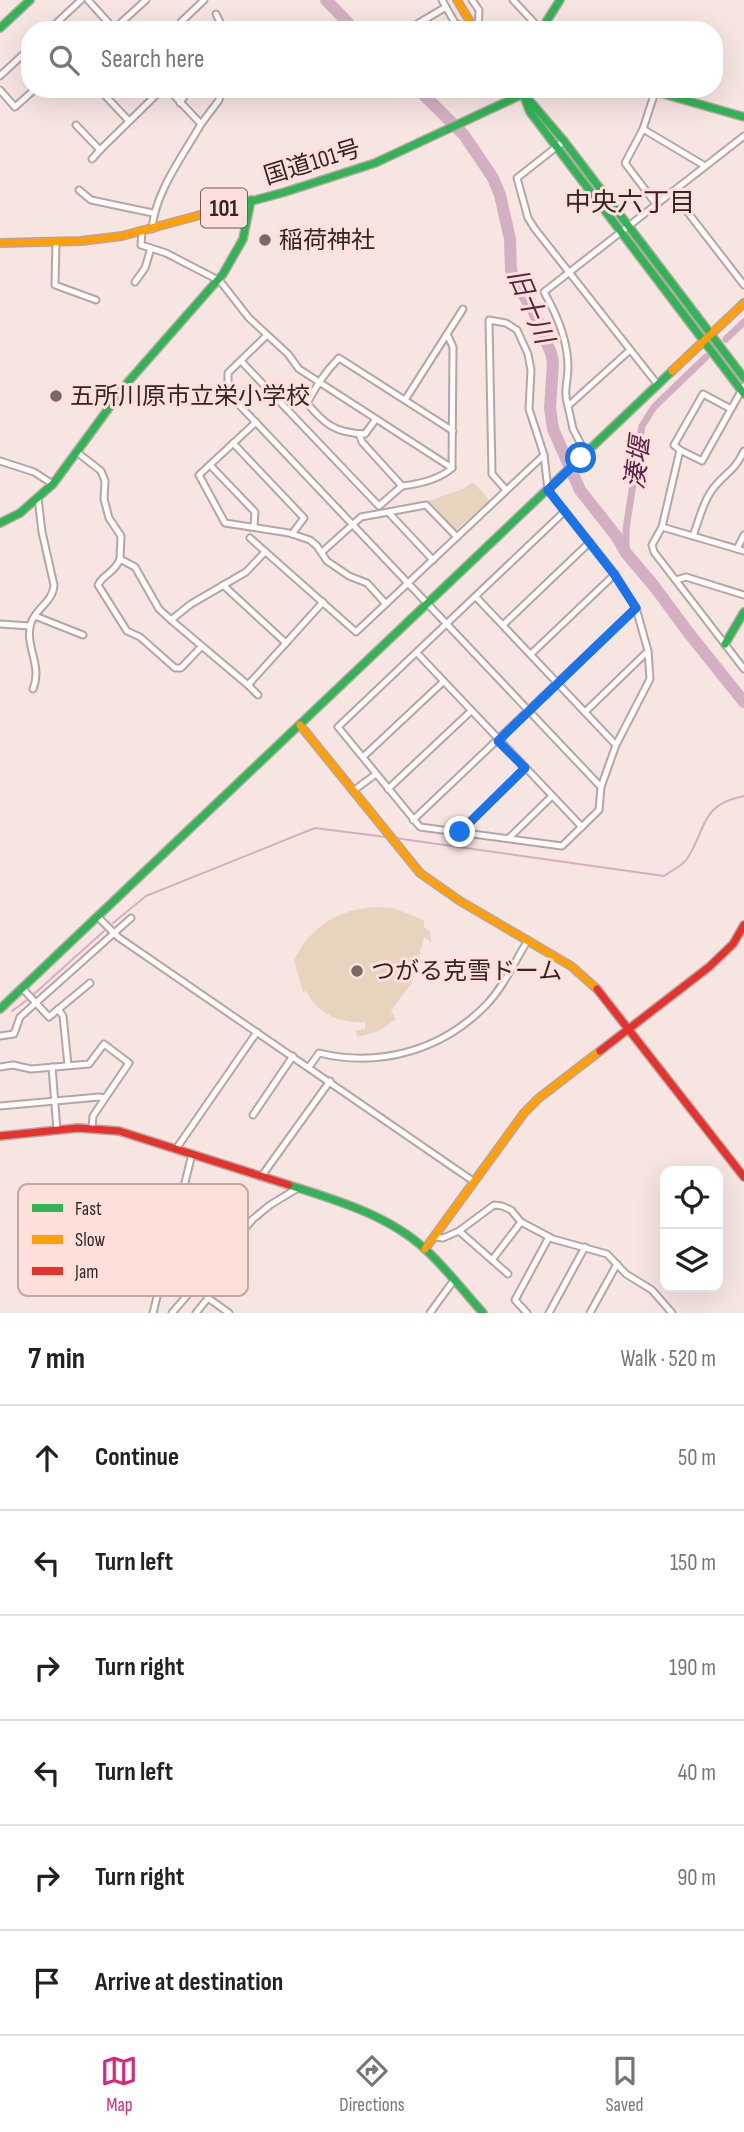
<!DOCTYPE html>
<html lang="en">
<head>
<meta charset="utf-8">
<style>
  :root { --surface:#fff; --page:#f2f2f2; --text:#222; --muted:#767676; --line:#e0e0e0; --accent:#db2777 }
  body { margin:0; font-family:"Sofia Sans Condensed","Noto Sans JP",sans-serif; background:var(--page); color:var(--text) }
  .controls { position:absolute; right:21px; bottom:21px; display:grid; overflow:hidden; border-radius:14px; box-shadow:0 7px 28px #0002 }
  .controls button { width:63px; height:63px; display:grid; place-items:center; padding:0; border:0; border-bottom:2px solid var(--line); background:var(--surface); color:var(--text); font:35px sans-serif }
  .stop { position:absolute; width:21px; height:21px; margin:-16px; border:5px solid #1a73e8; border-radius:50%; background:#fff }
  .stop.end { background:#1a73e8; border-color:#fff; box-shadow:0 2px 7px #0008 }
  .list { margin:0; padding:0; list-style:none }
  h2 { display:flex; justify-content:space-between; align-items:center; height:91px; margin:0; padding:0 28px; font-size:30px }
  h2 small { font-size:23px; font-weight:400; color:var(--muted) }
  .list li { display:grid; grid-template-columns:46px 1fr auto; gap:21px; align-items:center; box-sizing:border-box; height:105px; padding:0 28px; border-top:2px solid var(--line) }
  .list b { display:block; font-size:26px; white-space:nowrap }
  .list em { font-size:23px; font-style:normal; color:var(--muted) }
  .icon { flex:none; width:38px; height:38px; fill:none; stroke:currentColor; stroke-width:2; stroke-linecap:round; stroke-linejoin:round }
  .map { position:relative; flex:none; width:744px; height:1313px; overflow:hidden }
  .search { position:absolute; background:var(--surface); box-shadow:0 7px 28px #0002; left:21px; right:21px; top:21px; height:77px; display:flex; align-items:center; gap:18px; box-sizing:border-box; padding:0 24px; border-radius:28px; color:var(--muted); font-size:26px }
  .sheet { height:721px; background:var(--surface) }
  nav { display:flex; justify-content:space-around; align-items:center; box-sizing:border-box; height:98px; border-top:2px solid var(--line); background:var(--surface); font-size:19px; color:var(--muted) }
  nav a { display:grid; justify-items:center; gap:4px }
  nav .on { color:var(--accent) }
  .map>svg:first-child { display:block }
  .green { fill:#e8d3be }
  .lines { fill:none; stroke-linecap:round; stroke-linejoin:round }
  .stream { stroke:#d2b0c2; stroke-width:2 }
  .canal { stroke:#d2b0c2; stroke-width:7 }
  .river { stroke:#d2b0c2; stroke-width:12 }
  .street-casing { stroke:#b5a6a4; stroke-width:9 }
  .fast-casing { stroke:#b5a6a4; stroke-width:10 }
  .slow-casing { stroke:#b5a6a4; stroke-width:10 }
  .jam-casing { stroke:#b5a6a4; stroke-width:10 }
  .street { stroke:#fefbfb; stroke-width:5 }
  .fast { stroke:#30b455; stroke-width:7 }
  .slow { stroke:#ff9f0a; stroke-width:7 }
  .jam { stroke:#e5322d; stroke-width:7 }
  .route { stroke:#1a73e8; stroke-width:9 }
  .poi-dot { fill:#786966; stroke:#ffdfda; stroke-width:2.5 }
  .labels { text-anchor:middle; stroke-width:6; stroke-linejoin:round; paint-order:stroke }
  .shield { fill:#ffdfda; stroke:#715e5b; stroke-width:2 }
  .shield-label { font-size:23px; font-weight:bold; fill:#342624 }
  .street-label { font-size:24px; fill:#342624; stroke:#ffdfda }
  .poi-label { font-size:24px; fill:#342624; stroke:#ffdfda; text-anchor:start }
  .neighbourhood-label { font-size:26px; fill:#342624; stroke:#ffdfda }
  .water-label { font-size:26px; font-style:italic; fill:#562449; stroke:#ffdfda }
  .key { fill:#ffdfda; stroke:#c2a8a3; stroke-width:2 }
  .key-label { font-size:19px; fill:#342624 }
</style>
</head>
<body>
<div class="map">
<svg width="744" height="1313" viewBox="0 0 744 1313">
  <rect width="100%" height="100%" fill="#f7e5e2"/>
  <!-- green -->
  <g class="green">
    <polygon points="471,483 474,483 490,501 456,530 429,501 465,488"/>
    <path d="M 378,907 L 393,908 L 424,920 L 424,927 L 430,932 L 431,942 L 424,937 L 412,983 L 391,1010 L 396,1019 L 379,1031 L 357,1037 L 356,1031 L 365,1029 L 365,1022 C 339,1024 319,1014 306,991 L 303,992 L 294,961 C 310,926 340,908 378,907 Z"/>
  </g>
  <g class="lines">
    <!-- stream -->
    <g class="stream">
      <path d="M 395,838 L 664,876 C 671,871 682,866 687,859 C 707,829 699,805 744,796"/>
      <polyline points="113,923 146,896 315,828 386,837"/>
      <polyline points="34,994 104,931"/>
      <polyline points="12,1011 27,1000"/>
    </g>
    <!-- canal -->
    <g class="canal">
      <polyline points="726,339 744,322"/>
      <polyline points="626,553 626,529 642,426 654,407 706,357"/>
    </g>
    <!-- river -->
    <g class="river">
      <polyline points="326,0 355,30"/>
      <polyline points="418,89 464,135 493,178 500,195 510,239 511,270 515,281 533,310 551,353 553,362 550,408 553,429 580,490 617,537 626,553 654,586 688,632 744,702"/>
    </g>
    <defs>
      <g id="street">
        <polyline points="88,0 115,30"/>
        <polyline points="442,0 455,23 473,30"/>
        <polyline points="472,0 479,10 478,30"/>
        <polyline points="513,0 541,30"/>
        <polyline points="216,14 220,22 217,30"/>
        <polyline points="114,29 146,0"/>
        <polyline points="49,30 81,0"/>
        <polyline points="177,30 181,22 204,0"/>
        <polyline points="407,30 446,7"/>
        <polyline points="0,76 30,48"/>
        <polyline points="99,89 129,121"/>
        <polyline points="0,90 15,107 35,89"/>
        <polyline points="655,92 643,129 625,163 656,204"/>
        <polyline points="180,103 189,89"/>
        <polyline points="201,124 219,100 221,89"/>
        <polyline points="76,125 100,150 156,95 169,89"/>
        <polyline points="643,129 705,166"/>
        <polyline points="564,141 517,178 528,218 535,229 658,385"/>
        <polyline points="92,159 100,150"/>
        <polyline points="79,190 91,200 153,213"/>
        <polyline points="672,192 744,285"/>
        <path d="M 152,229 C 155,192 183,156 201,124 L 168,89"/>
        <polyline points="142,231 141,245 166,253 220,281 249,318 288,354 299,369 452,468"/>
        <polyline points="56,242 55,285 96,300"/>
        <polyline points="135,282 145,268 151,248"/>
        <polyline points="447,334 453,347 452,468"/>
        <polyline points="267,335 228,373 228,393 601,787"/>
        <path d="M 630,350 L 568,406 C 563,392 568,381 568,367 C 568,341 556,313 544,292 L 744,136"/>
        <polyline points="241,361 379,506 402,486"/>
        <polyline points="405,400 463,309"/>
        <polyline points="568,406 573,429 586,454"/>
        <polyline points="731,409 703,394 674,445 680,450 702,461 744,386"/>
        <path d="M 376,419 L 365,434 C 336,433 325,425 307,403 C 317,385 325,372 339,358 L 453,431"/>
        <polyline points="256,422 199,475 225,523 289,533 310,540 317,546 327,561 349,576 367,583 386,604"/>
        <path d="M 359,434 L 362,442 L 402,486 C 419,484 440,479 452,468"/>
        <polyline points="233,443 304,518 292,534"/>
        <polyline points="680,450 662,527 652,545 654,552 744,669"/>
        <polyline points="78,453 101,471 105,481 104,499 109,518 121,536 120,559 135,567 159,609 171,620"/>
        <polyline points="0,461 34,472 51,483"/>
        <polyline points="210,465 255,512 254,526"/>
        <polyline points="506,490 492,474 489,320 506,323 517,330 528,354 531,370 529,409 544,455 548,490 615,574 636,608 648,651 650,679 616,745 601,787 599,810 562,846 420,827 338,727 565,511"/>
        <polyline points="389,513 433,560"/>
        <polyline points="662,527 744,551"/>
        <path d="M 693,536 C 699,520 704,498 716,485 C 729,470 734,471 744,451"/>
        <polyline points="250,538 356,632 544,455"/>
        <polyline points="737,549 744,535"/>
        <polyline points="265,552 246,572 191,604 171,620 248,685 323,602"/>
        <polyline points="322,552 361,517 426,505 457,537"/>
        <path d="M 120,559 C 114,574 104,573 98,585 L 127,631 L 140,637 L 175,668 L 181,668 L 201,647"/>
        <polyline points="676,580 686,577 744,595"/>
        <polyline points="223,585 286,643"/>
        <polyline points="476,597 616,745"/>
        <polyline points="35,616 83,635"/>
        <polyline points="0,624 30,626"/>
        <polyline points="503,625 590,542"/>
        <polyline points="417,653 582,827"/>
        <polyline points="531,654 615,574"/>
        <polyline points="248,685 258,695"/>
        <path d="M 33,689 C 43,665 24,646 31,623 C 36,608 53,602 54,585 L 42,532 L 38,498"/>
        <polyline points="585,712 648,651"/>
        <polyline points="363,757 443,682"/>
        <polyline points="388,789 471,711"/>
        <polyline points="353,791 376,774"/>
        <polyline points="413,820 636,608"/>
        <polyline points="460,832 525,768"/>
        <polyline points="509,838 552,796"/>
        <polyline points="98,917 118,937 473,1181"/>
        <polyline points="22,988 49,1017 90,983"/>
        <polyline points="58,1009 63,1016 68,1065"/>
        <polyline points="0,1036 14,1034 20,1017 131,918"/>
        <polyline points="0,1067 13,1065 31,1069 89,1064 104,1044 129,1063 93,1116 92,1128"/>
        <polyline points="52,1067 57,1130"/>
        <path d="M 309,1067 L 319,1053 C 380,1068 443,1050 487,1004 C 504,986 515,961 528,940"/>
        <polyline points="0,1106 99,1097 105,1098"/>
        <polyline points="253,1115 293,1056"/>
        <polyline points="176,1149 257,1032"/>
        <polyline points="261,1177 330,1081"/>
        <polyline points="459,1231 508,1274"/>
        <polyline points="434,1237 443,1238 459,1231 494,1205 502,1206 511,1210 521,1222 553,1239 607,1254 626,1274 652,1290 672,1313"/>
        <polyline points="492,1260 521,1222"/>
        <polyline points="153,1313 192,1154"/>
        <polyline points="172,1313 253,1219 270,1205 298,1188"/>
        <polyline points="196,1313 208,1298 229,1313"/>
        <polyline points="430,1313 454,1280"/>
        <polyline points="527,1313 515,1300 549,1237"/>
        <polyline points="549,1313 585,1247"/>
        <polyline points="590,1313 617,1264"/>
      </g>
      <g id="fast">
        <polyline points="0,28 30,0"/>
        <polyline points="541,30 560,0"/>
        <polyline points="646,89 744,117"/>
        <polyline points="523,94 530,112 744,394"/>
        <polyline points="524,94 564,141 744,378"/>
        <polyline points="215,211 285,192 375,163 523,94 540,89"/>
        <polyline points="0,523 20,513 53,484 128,382 223,274 243,239 251,200"/>
        <polyline points="725,644 744,612"/>
        <polyline points="0,1009 672,371"/>
        <path d="M 289,1185 C 336,1200 388,1215 425,1249 C 446,1268 464,1292 483,1313"/>
      </g>
      <g id="slow">
        <polyline points="457,0 475,30"/>
        <polyline points="0,243 81,241 122,236 215,211"/>
        <polyline points="672,371 744,303"/>
        <polyline points="300,725 420,873 460,901 571,966 597,989"/>
        <polyline points="425,1249 524,1113 539,1098 600,1051"/>
      </g>
      <g id="jam">
        <polyline points="597,989 744,1177"/>
        <polyline points="600,1051 709,967 733,944 744,925"/>
        <polyline points="0,1136 78,1128 119,1131 289,1185"/>
      </g>
    </defs>
    <!-- street casing -->
    <use href="#street" class="street-casing"/>
    <!-- fast casing -->
    <use href="#fast" class="fast-casing"/>
    <!-- slow casing -->
    <use href="#slow" class="slow-casing"/>
    <!-- jam casing -->
    <use href="#jam" class="jam-casing"/>
    <!-- street -->
    <use href="#street" class="street"/>
    <!-- fast -->
    <use href="#fast" class="fast"/>
    <!-- slow -->
    <use href="#slow" class="slow"/>
    <!-- jam -->
    <use href="#jam" class="jam"/>
  </g>
  <g class="lines">
    <!-- route -->
    <polyline class="route" points="460,832 525,768 498,741 636,608 614,574 548,490 581,458"/>
  </g>
  <!-- markers -->
  <g class="poi-dot">
    <circle cx="265" cy="240" r="7"/>
    <circle cx="56" cy="396" r="7"/>
    <circle cx="357" cy="971" r="7"/>
  </g>
  <g class="labels">
    <!-- shield labels -->
    <rect class="shield" x="201" y="188.5" width="46" height="39" rx="5"/>
    <g class="shield-label">
      <text x="224" y="216">101</text>
    </g>
    <!-- street labels -->
    <g class="street-label">
      <text transform="translate(312 162) rotate(-17)" y="8">国道101号</text>
    </g>
    <!-- poi labels -->
    <g class="poi-label">
      <text x="279" y="248">稲荷神社</text>
      <text x="70" y="404">五所川原市立栄小学校</text>
      <text x="371" y="979">つがる克雪ドーム</text>
    </g>
    <!-- neighbourhood labels -->
    <g class="neighbourhood-label">
      <text x="630" y="211">中央六丁目</text>
    </g>
    <!-- water labels -->
    <g class="water-label">
      <text transform="translate(531 306) rotate(67)" y="9">旧十川</text>
      <text transform="translate(637 463) rotate(-83)" y="9">湊堰</text>
    </g>
  </g>
  <!-- legend -->
  <rect x="18" y="1184" width="230" height="112" rx="10" class="key"/>
  <rect x="32" y="1204" width="31" height="8" fill="#30b455"/>
  <rect x="32" y="1235" width="31" height="9" fill="#ff9f0a"/>
  <rect x="32" y="1267" width="31" height="8" fill="#e5322d"/>
  <g class="key-label">
    <text x="75" y="1215">Fast</text>
    <text x="75" y="1246">Slow</text>
    <text x="75" y="1278">Jam</text>
  </g>
</svg>
<div class="controls">
<button><svg class="icon" aria-label="locate" viewBox="0 0 24 24"><circle cx="12" cy="12" r="6"/><path d="M12 2v4M12 18v4M2 12h4M18 12h4"/></svg></button>
<button><svg class="icon" aria-label="layers" viewBox="0 0 24 24"><path d="M12 4l9 5-9 5-9-5zM3 14l9 5 9-5"/></svg></button>
</div>
<div class="stop" style="left:581px;top:458px"></div>
<div class="stop end" style="left:460px;top:832px"></div>
<div class="search"><svg class="icon" aria-label="search" viewBox="0 0 24 24"><circle cx="10" cy="10" r="6"/><path d="M15 15l6 6"/></svg>Search here</div>
</div>
<section class="sheet">
<h2>7 min<small>Walk · 520 m</small></h2>
<ul class="list">
<li><svg class="icon" aria-label="ahead" viewBox="0 0 24 24"><path d="M12 20V5M6 11l6-6 6 6"/></svg><div><b>Continue</b></div><em>50 m</em></li>
<li><svg class="icon" aria-label="left" viewBox="0 0 24 24"><path d="M17 20v-9H6M10 6l-5 5 5 5"/></svg><div><b>Turn left</b></div><em>150 m</em></li>
<li><svg class="icon" aria-label="right" viewBox="0 0 24 24"><path d="M7 20v-9h11M14 6l5 5-5 5"/></svg><div><b>Turn right</b></div><em>190 m</em></li>
<li><svg class="icon" aria-label="left" viewBox="0 0 24 24"><path d="M17 20v-9H6M10 6l-5 5 5 5"/></svg><div><b>Turn left</b></div><em>40 m</em></li>
<li><svg class="icon" aria-label="right" viewBox="0 0 24 24"><path d="M7 20v-9h11M14 6l5 5-5 5"/></svg><div><b>Turn right</b></div><em>90 m</em></li>
<li><svg class="icon" aria-label="arrive" viewBox="0 0 24 24"><path d="M6 21V4h12l-3 4 3 4H6"/></svg><div><b>Arrive at destination</b></div></li>
</ul>
</section>
<nav>
<a class="on"><svg class="icon" aria-label="map" viewBox="0 0 24 24"><path d="M3 6l6-2 6 2 6-2v14l-6 2-6-2-6 2zM9 4v14M15 6v14"/></svg>Map</a>
<a><svg class="icon" aria-label="directions" viewBox="0 0 24 24"><path d="M12 3l9 9-9 9-9-9zM9 14v-3h6M13 9l2 2-2 2"/></svg>Directions</a>
<a><svg class="icon" aria-label="saved" viewBox="0 0 24 24"><path d="M7 4h10v16l-5-4-5 4z"/></svg>Saved</a>
</nav>
</body>
</html>
